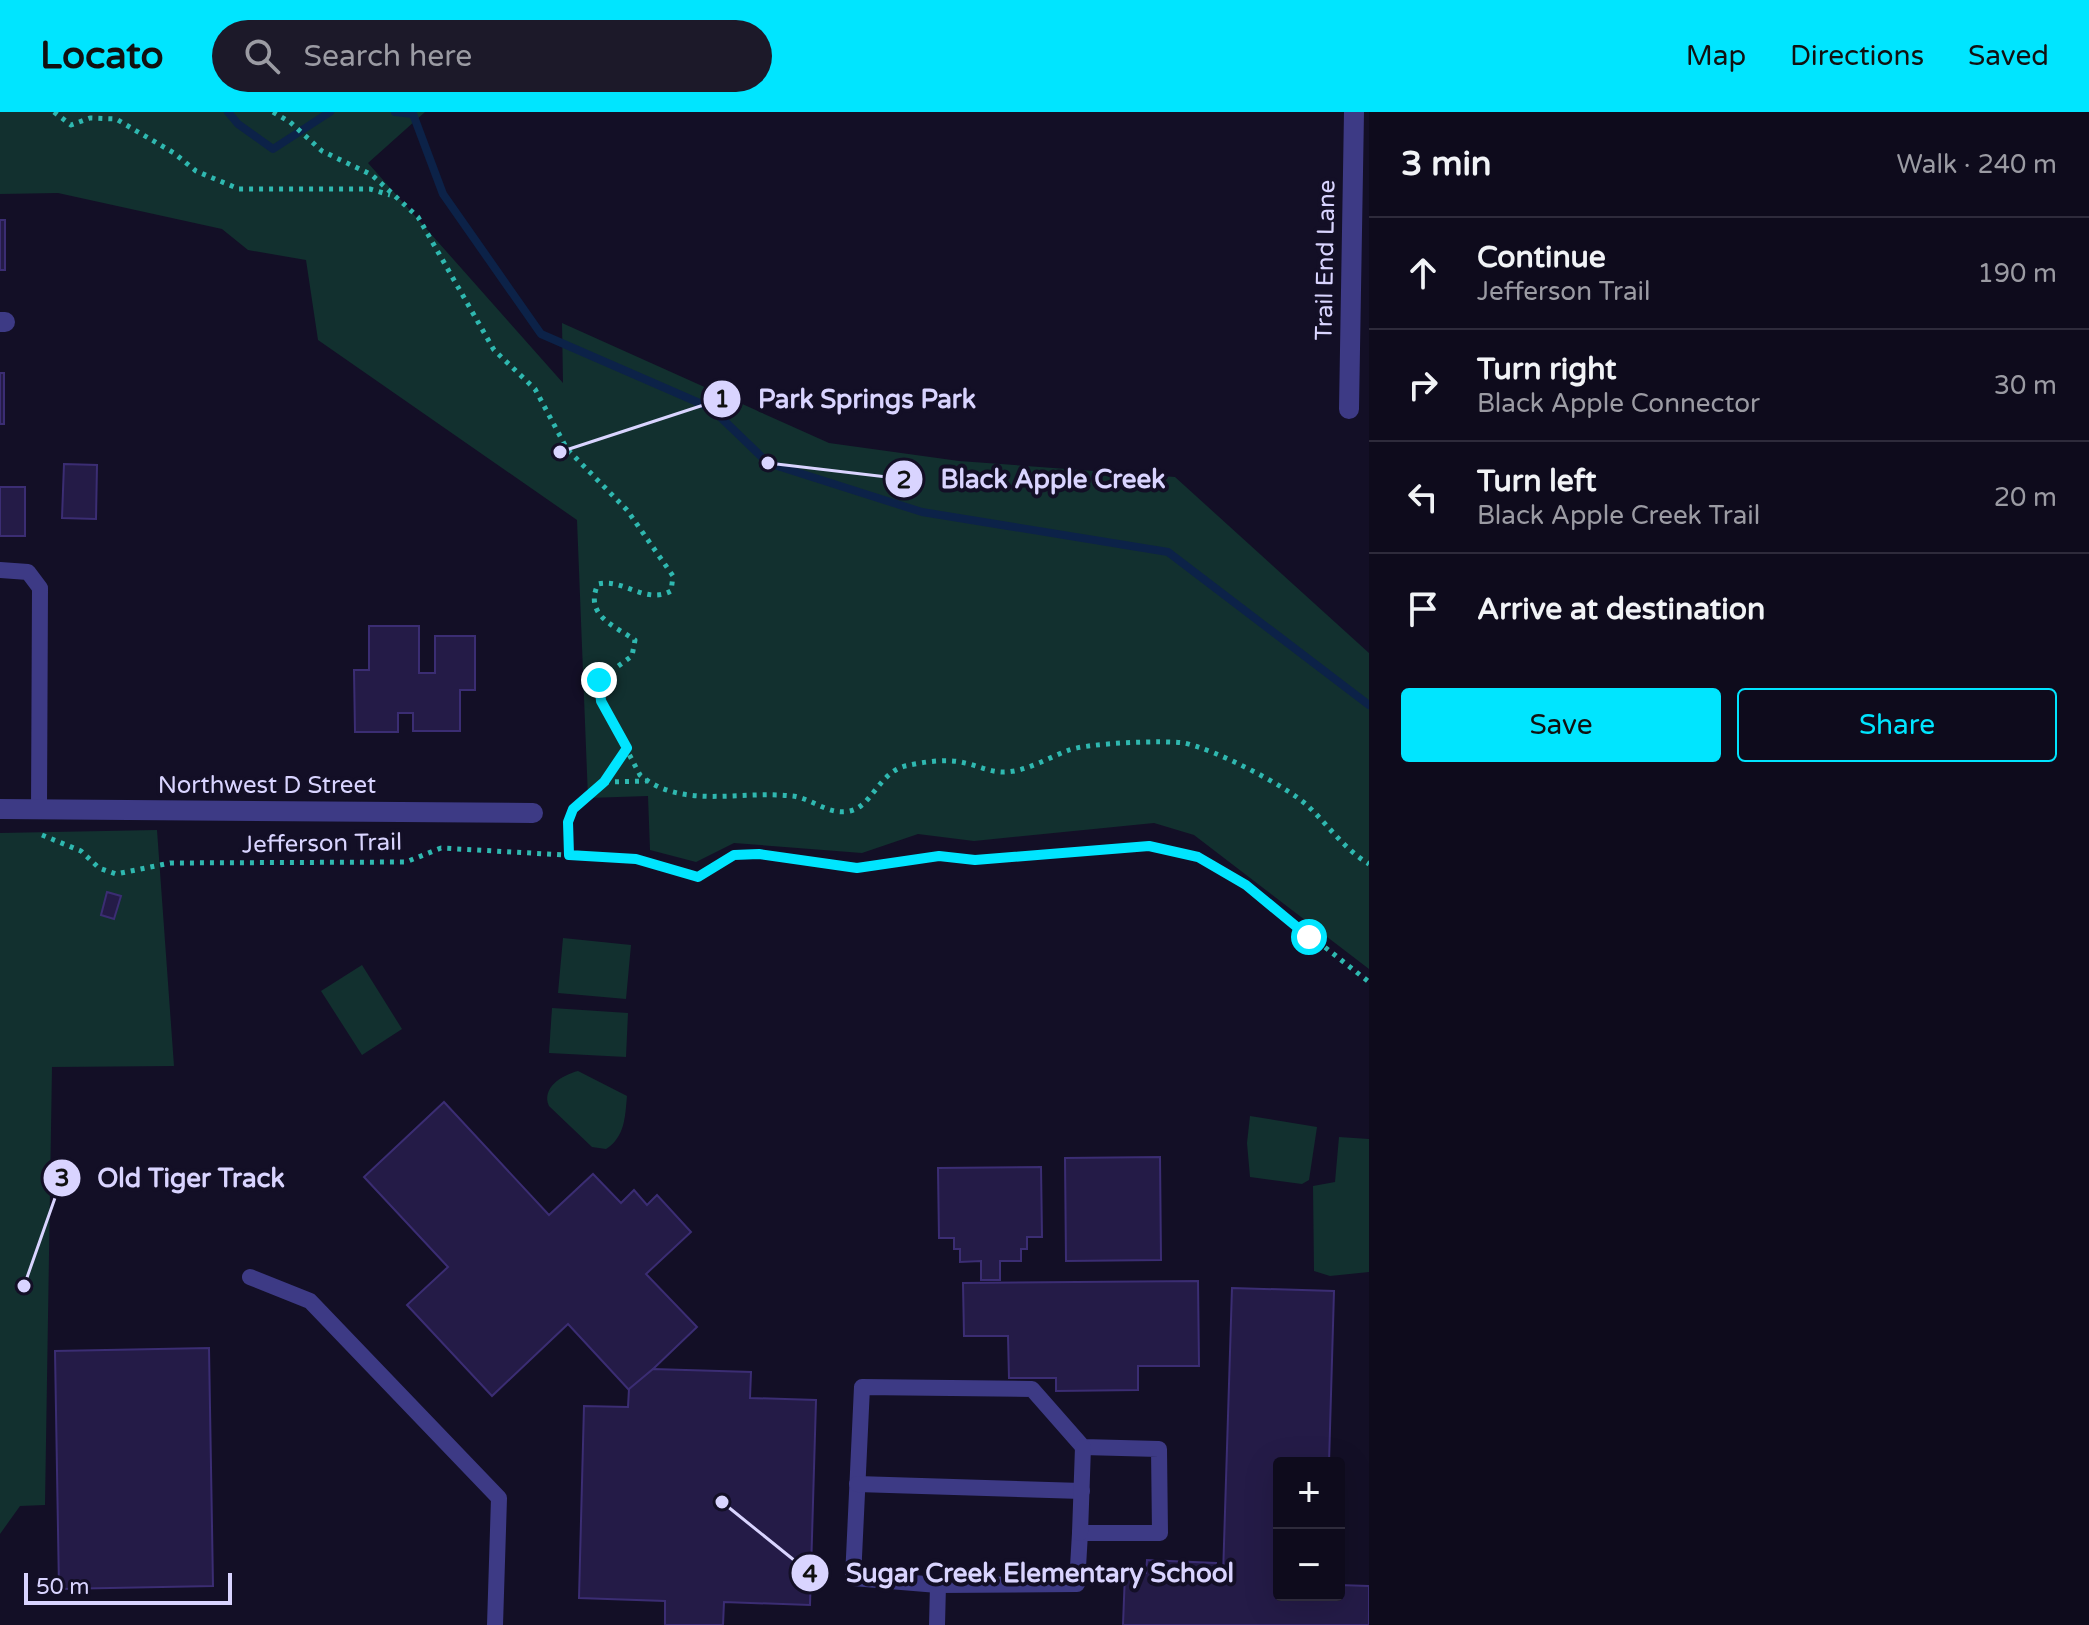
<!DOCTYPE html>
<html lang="en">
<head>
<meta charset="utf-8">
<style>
  :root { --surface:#0e0b1c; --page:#1c1929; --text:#f1f3f6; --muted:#9b9ba3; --line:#2e2b3b; --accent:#00e5ff }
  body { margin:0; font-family:"Varela Round",sans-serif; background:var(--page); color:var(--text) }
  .controls { position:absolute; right:24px; bottom:24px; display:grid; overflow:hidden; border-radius:8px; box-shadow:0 8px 32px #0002 }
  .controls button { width:72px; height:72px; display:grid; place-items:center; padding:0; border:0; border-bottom:2px solid var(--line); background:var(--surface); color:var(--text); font:40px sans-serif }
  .scale { position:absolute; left:24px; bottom:20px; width:208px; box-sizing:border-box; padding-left:8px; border:4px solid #d9d4ff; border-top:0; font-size:22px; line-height:28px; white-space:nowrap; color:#d9d4ff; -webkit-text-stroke:6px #130f26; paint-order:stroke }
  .stop { position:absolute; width:24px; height:24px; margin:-18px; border:6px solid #00e5ff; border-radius:50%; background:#fff }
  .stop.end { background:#00e5ff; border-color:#fff; box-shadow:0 2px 8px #0008 }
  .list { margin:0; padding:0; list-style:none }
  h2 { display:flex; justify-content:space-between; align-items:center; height:104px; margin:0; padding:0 32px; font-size:34px }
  h2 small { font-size:26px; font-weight:400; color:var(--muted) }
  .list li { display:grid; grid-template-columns:52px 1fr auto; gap:24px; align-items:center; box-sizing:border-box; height:112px; padding:0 32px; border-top:2px solid var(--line) }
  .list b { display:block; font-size:30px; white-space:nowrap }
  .list p { margin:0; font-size:26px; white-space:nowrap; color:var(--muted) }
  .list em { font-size:26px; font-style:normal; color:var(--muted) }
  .actions { display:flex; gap:16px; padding:24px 32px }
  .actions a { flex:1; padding:18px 0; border:2px solid var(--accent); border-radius:8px; text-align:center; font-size:28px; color:var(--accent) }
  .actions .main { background:var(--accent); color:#111 }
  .icon { flex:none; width:44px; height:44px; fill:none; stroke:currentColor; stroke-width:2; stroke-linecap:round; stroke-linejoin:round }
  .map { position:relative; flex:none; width:1369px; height:1513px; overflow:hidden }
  header { display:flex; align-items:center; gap:48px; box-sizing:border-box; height:112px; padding:0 40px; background:var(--accent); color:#111 }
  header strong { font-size:38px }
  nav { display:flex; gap:44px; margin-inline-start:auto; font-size:28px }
  .search { width:560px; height:72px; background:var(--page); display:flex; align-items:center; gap:20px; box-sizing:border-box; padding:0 28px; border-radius:44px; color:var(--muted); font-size:30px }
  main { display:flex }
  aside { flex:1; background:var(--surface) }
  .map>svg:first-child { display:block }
  .green { fill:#12302f }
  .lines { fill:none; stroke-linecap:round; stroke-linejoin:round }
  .stream { stroke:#0c2248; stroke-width:8 }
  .building { fill:#241b47; stroke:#3b2d73; stroke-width:2 }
  .path { stroke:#2fb8b0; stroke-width:5; stroke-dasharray:4 6; stroke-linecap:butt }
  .lane { stroke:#3d3a85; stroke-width:16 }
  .street { stroke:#3d3a85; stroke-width:20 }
  .route { stroke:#00e5ff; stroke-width:10 }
  .labels { text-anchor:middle; stroke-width:8; stroke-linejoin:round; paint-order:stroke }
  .street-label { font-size:24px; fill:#d9d4ff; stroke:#130f26 }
  .leader { fill:none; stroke:#d9d4ff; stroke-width:3 }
  .callout-dot { fill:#d9d4ff; stroke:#130f26; stroke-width:3 }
  .mark-label { font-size:24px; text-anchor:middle; font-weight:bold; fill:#111 }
  .callout-label { font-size:26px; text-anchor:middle; font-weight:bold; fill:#d9d4ff; stroke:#130f26; stroke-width:8; stroke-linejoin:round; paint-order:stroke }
</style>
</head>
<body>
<header>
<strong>Locato</strong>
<div class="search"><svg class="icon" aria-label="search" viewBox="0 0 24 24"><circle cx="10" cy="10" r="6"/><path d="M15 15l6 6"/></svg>Search here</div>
<nav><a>Map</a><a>Directions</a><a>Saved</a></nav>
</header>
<main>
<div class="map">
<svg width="1369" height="1513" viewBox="0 0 1369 1513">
  <rect width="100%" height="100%" fill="#130f26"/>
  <!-- green -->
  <g class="green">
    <polygon points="0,0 425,0 368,51 563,271 562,211 829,331 959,349 1175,365 1369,541 1369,857 1194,723 1154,711 974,729 918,722 862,741 734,731 696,750 650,738 648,684 588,686 577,408 318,228 306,148 248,138 222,117 58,81 0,82"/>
    <polygon points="157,718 174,954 52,955 45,1393 20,1394 0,1422 0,721"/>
    <polygon points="563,826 631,833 626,887 558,881"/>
    <polygon points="362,853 402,917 362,943 321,879"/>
    <polygon points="552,896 628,901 626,945 549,941"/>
    <path d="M 578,959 L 627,984 C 625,1005 625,1025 606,1037 L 592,1035 L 549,994 C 541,976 562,963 578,959 Z"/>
    <polygon points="1250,1004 1317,1015 1309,1068 1302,1072 1250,1065 1247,1031"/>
    <polygon points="1339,1025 1369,1027 1369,1160 1330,1164 1314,1159 1313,1074 1335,1070"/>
  </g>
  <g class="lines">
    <!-- stream -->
    <g class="stream">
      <polyline points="228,0 238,12 273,37 330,0"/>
      <polyline points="395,0 413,2 443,82 541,222 711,296 768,351 922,400 1168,440 1369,593"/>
    </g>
  </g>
  <!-- building -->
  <g class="building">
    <rect x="0" y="108" width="5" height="50"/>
    <rect x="0" y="261" width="4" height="51"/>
    <polygon points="64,352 97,353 96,407 62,406"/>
    <rect x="0" y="375" width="25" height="49"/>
    <polygon points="369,514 419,514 419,561 435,561 435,524 475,524 475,578 460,578 460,619 413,619 413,601 398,601 398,620 355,620 354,558 369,558"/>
    <polygon points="107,780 121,784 114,807 101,803"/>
    <polygon points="444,990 549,1103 593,1062 621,1091 634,1078 647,1093 657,1083 691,1120 646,1162 697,1215 630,1279 568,1212 492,1284 407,1193 448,1155 364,1065"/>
    <polygon points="1160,1045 1161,1148 1066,1149 1065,1046"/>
    <polygon points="1041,1055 1042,1125 1027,1125 1027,1137 1021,1137 1021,1149 1000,1149 1000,1168 981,1168 981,1149 960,1150 960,1137 954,1137 954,1126 939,1126 938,1056"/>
    <polygon points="1198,1169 1199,1254 1138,1254 1138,1278 1056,1279 1056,1266 1009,1266 1008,1224 964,1224 963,1171"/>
    <polygon points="1232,1176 1334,1179 1329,1351 1279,1351 1279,1483 1339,1483 1339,1473 1369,1474 1369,1513 1123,1513 1125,1461 1146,1461 1147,1448 1216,1451 1215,1463 1223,1464"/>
    <polygon points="209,1236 213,1474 59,1477 55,1239"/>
    <polygon points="653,1257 751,1260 750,1286 816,1288 810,1493 724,1490 723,1513 665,1513 665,1489 579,1486 584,1294 628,1295 629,1277"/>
  </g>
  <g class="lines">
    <!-- path -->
    <g class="path">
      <polyline points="54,0 71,13 90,6 116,7 174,41 196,59 239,77 370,77 390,83"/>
      <path d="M 273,0 L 290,10 L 322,39 L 372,63 L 418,105 L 494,238 L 535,277 L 567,337 L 627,398 L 673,464 L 671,479 C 645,493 624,466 598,472 C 584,503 613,513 635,528 L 632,544 L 599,568 L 601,589 L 640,663 C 681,698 742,678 792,684 C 812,686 829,704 850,699 C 871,695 879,661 905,654 C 923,650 947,646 965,651 C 979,654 992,661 1006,660 C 1027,659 1050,645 1069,638 C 1089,631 1163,628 1184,631 C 1214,637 1285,673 1308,694 C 1329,714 1344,737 1369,752"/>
      <polyline points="605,670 647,669"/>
      <polyline points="42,723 81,739 99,756 116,762 170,751 406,750 441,736 636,747 698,765 734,743 759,742 857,756 939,744 975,748 1149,734 1198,745 1246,773 1369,870"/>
      <polyline points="569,743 568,710 573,697 604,670 627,636"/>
    </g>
    <!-- lane -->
    <g class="lane">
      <polyline points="0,458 28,460 40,476 39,697"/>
      <polyline points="250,1165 310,1189 499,1386 495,1513"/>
      <polygon points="862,1275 1032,1277 1083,1335 1159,1337 1160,1421 1080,1421 1077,1472 938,1473 853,1466"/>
      <polyline points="857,1372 1082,1379"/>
      <polyline points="1080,1421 1083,1335"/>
      <polyline points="937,1513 938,1473"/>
    </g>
    <!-- street -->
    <g class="street">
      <polyline points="0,210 5,210"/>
      <polyline points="1349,297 1354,0"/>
      <polyline points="0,697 533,701"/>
    </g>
  </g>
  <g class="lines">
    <!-- route -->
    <polyline class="route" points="599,568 601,589 627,636 604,670 573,697 568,710 569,743 636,747 698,765 734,743 759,742 857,756 939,744 975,748 1149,734 1198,745 1246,773 1309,825"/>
  </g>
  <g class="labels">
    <!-- street labels -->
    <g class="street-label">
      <text transform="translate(1325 148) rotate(-89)" y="8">Trail End Lane</text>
      <text x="267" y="681">Northwest D Street</text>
      <text transform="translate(322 731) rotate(-1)" y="8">Jefferson Trail</text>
    </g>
  </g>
  <!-- callouts -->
  <path class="leader" d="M560 340L722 287M768 351L904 367M24 1174L62 1066M722 1390L810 1461"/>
  <g class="callout-dot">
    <circle cx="560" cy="340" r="8"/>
    <circle cx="768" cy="351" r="8"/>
    <circle cx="24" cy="1174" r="8"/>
    <circle cx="722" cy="1390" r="8"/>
    <circle cx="722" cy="287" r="20"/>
    <circle cx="904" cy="367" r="20"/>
    <circle cx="62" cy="1066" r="20"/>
    <circle cx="810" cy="1461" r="20"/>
  </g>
  <g class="mark-label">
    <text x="722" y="295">1</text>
    <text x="904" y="376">2</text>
    <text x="62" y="1074">3</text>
    <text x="810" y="1470">4</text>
  </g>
  <g class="callout-label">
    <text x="867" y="296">Park Springs Park</text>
    <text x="1053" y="376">Black Apple Creek</text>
    <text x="191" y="1075">Old Tiger Track</text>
    <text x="1040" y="1470">Sugar Creek Elementary School</text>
  </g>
</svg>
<div class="controls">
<button>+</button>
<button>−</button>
</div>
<div class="scale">50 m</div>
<div class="stop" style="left:1309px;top:825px"></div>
<div class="stop end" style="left:599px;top:568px"></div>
</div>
<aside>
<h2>3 min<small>Walk · 240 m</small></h2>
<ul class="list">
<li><svg class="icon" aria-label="ahead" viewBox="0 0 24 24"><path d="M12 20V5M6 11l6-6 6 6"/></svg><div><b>Continue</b><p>Jefferson Trail</p></div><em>190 m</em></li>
<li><svg class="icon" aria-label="right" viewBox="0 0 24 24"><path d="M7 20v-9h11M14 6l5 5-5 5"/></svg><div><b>Turn right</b><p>Black Apple Connector</p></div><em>30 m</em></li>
<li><svg class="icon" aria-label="left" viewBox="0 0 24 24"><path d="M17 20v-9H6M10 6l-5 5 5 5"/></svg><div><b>Turn left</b><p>Black Apple Creek Trail</p></div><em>20 m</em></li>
<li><svg class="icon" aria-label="arrive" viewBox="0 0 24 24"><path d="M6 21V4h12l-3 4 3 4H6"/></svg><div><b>Arrive at destination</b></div></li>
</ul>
<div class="actions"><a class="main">Save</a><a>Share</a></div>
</aside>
</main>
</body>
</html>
